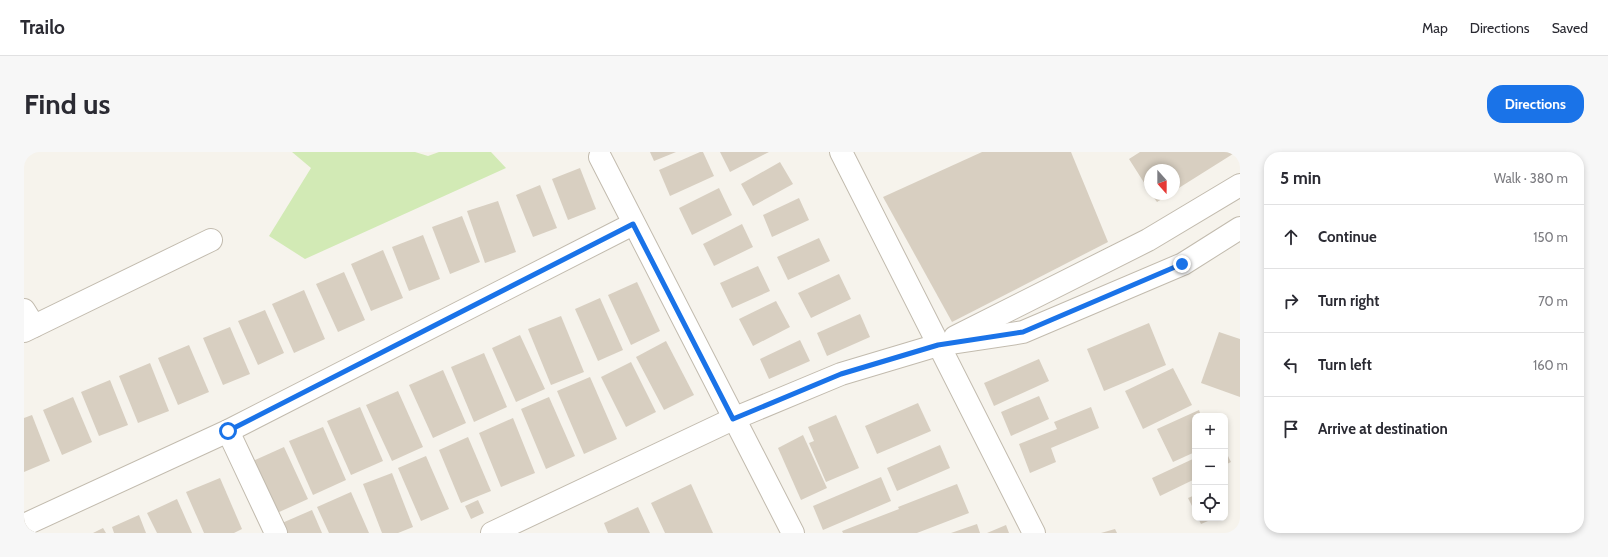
<!DOCTYPE html>
<html lang="en">
<head>
<meta charset="utf-8">
<style>
  :root { --surface:#fff; --page:#f7f7f7; --text:#2b2b33; --muted:#7c7c81; --line:#e1e1e2; --accent:#1a73e8 }
  body { margin:0; font-family:Cabin,sans-serif; background:var(--page); color:var(--text) }
  .controls { position:absolute; right:12px; bottom:12px; display:grid; overflow:hidden; border-radius:8px; box-shadow:0 2px 6px #0003 }
  .controls button { width:36px; height:36px; display:grid; place-items:center; padding:0; border:0; border-bottom:1px solid var(--line); background:var(--surface); color:var(--text); font:20px sans-serif }
  .compass { position:absolute; left:1120px; top:12px; width:36px; height:36px; border-radius:50%; background:var(--surface); box-shadow:0 2px 6px #0003; rotate:159deg }
  .stop { position:absolute; width:12px; height:12px; margin:-9px; border:3px solid #1a73e8; border-radius:50%; background:#fff }
  .stop.end { background:#1a73e8; border-color:#fff; box-shadow:0 1px 4px #0008 }
  .list { margin:0; padding:0; list-style:none }
  h2 { display:flex; justify-content:space-between; align-items:center; height:52px; margin:0; padding:0 16px; font-size:17px }
  h2 small { font-size:13px; font-weight:400; color:var(--muted) }
  .list li { display:grid; grid-template-columns:26px 1fr auto; gap:12px; align-items:center; box-sizing:border-box; height:64px; padding:0 16px; border-top:1px solid var(--line) }
  .list b { display:block; font-size:15px; white-space:nowrap }
  .list em { font-size:13px; font-style:normal; color:var(--muted) }
  .icon { flex:none; width:22px; height:22px; fill:none; stroke:currentColor; stroke-width:2; stroke-linecap:round; stroke-linejoin:round }
  .map { position:relative; flex:none; width:1216px; height:381px; overflow:hidden; border-radius:16px }
  header { display:flex; align-items:center; gap:24px; box-sizing:border-box; height:56px; padding:0 20px; background:var(--surface); border-bottom:1px solid var(--line) }
  header strong { font-size:19px }
  nav { display:flex; gap:22px; margin-inline-start:auto; font-size:14px }
  .intro { display:flex; align-items:center; justify-content:space-between; box-sizing:border-box; height:96px; padding:0 24px }
  h1 { margin:0; font-size:28px }
  .button { padding:10px 18px; border-radius:16px; background:var(--accent); color:#fff; font-size:14px; font-weight:700 }
  main { display:flex; gap:24px; padding:0 24px }
  aside { flex:1; background:var(--surface); border-radius:16px; box-shadow:0 2px 6px #0003 }
  .map>svg:first-child { display:block }
  .green { fill:#d2eab5 }
  .building { fill:#d8cfc1 }
  .lines { fill:none; stroke-linecap:round; stroke-linejoin:round }
  .minor-casing { stroke:#c2bbae; stroke-width:24 }
  .minor { stroke:#fff; stroke-width:22 }
  .route { stroke:#1a73e8; stroke-width:5 }
</style>
</head>
<body>
<header>
<strong>Trailo</strong>
<nav><a>Map</a><a>Directions</a><a>Saved</a></nav>
</header>
<div class="intro"><h1>Find us</h1><a class="button">Directions</a></div>
<main>
<div class="map">
<svg width="1216" height="381" viewBox="0 0 1216 381">
  <rect width="100%" height="100%" fill="#f6f3ec"/>
  <!-- green -->
  <polygon class="green" points="268,0 391,0 404,4 415,0 467,0 482,16 281,107 245,84 287,16"/>
  <!-- building -->
  <g class="building">
    <polygon points="626,0 652,0 630,9"/>
    <polygon points="676,0 679,0 690,24 646,44 635,18"/>
    <polygon points="696,0 745,0 706,20"/>
    <polygon points="958,0 1047,0 1084,90 928,170 859,45"/>
    <polygon points="1116,0 1212,0 1150,39 1150,18 1126,18 1126,40 1105,7"/>
    <polygon points="756,10 769,32 729,54 717,32"/>
    <polygon points="556,16 572,57 544,68 528,27"/>
    <polygon points="516,33 533,76 509,85 492,43"/>
    <polygon points="695,36 708,63 668,83 655,56"/>
    <polygon points="1127,42 1146,42 1133,50"/>
    <polygon points="775,46 785,68 748,85 739,63"/>
    <polygon points="474,49 492,100 461,111 443,59"/>
    <polygon points="438,64 456,110 426,122 408,75"/>
    <polygon points="718,72 729,95 690,114 679,92"/>
    <polygon points="399,83 416,127 385,139 368,95"/>
    <polygon points="795,86 806,109 764,128 753,105"/>
    <polygon points="359,98 379,146 347,159 327,112"/>
    <polygon points="734,114 746,139 708,156 696,131"/>
    <polygon points="320,120 341,168 314,180 292,132"/>
    <polygon points="815,122 827,147 787,166 774,141"/>
    <polygon points="613,130 636,179 607,193 584,143"/>
    <polygon points="280,138 301,187 270,201 248,152"/>
    <polygon points="576,146 599,198 574,209 551,157"/>
    <polygon points="752,149 766,175 729,194 715,167"/>
    <polygon points="241,158 260,201 234,213 214,169"/>
    <polygon points="836,162 846,185 803,204 793,181"/>
    <polygon points="537,164 560,220 527,233 504,177"/>
    <polygon points="1125,171 1142,213 1080,239 1063,197"/>
    <polygon points="206,175 226,222 199,233 179,186"/>
    <polygon points="1195,180 1216,187 1216,245 1177,231"/>
    <polygon points="496,183 521,237 492,250 468,196"/>
    <polygon points="776,188 786,209 745,227 736,207"/>
    <polygon points="642,189 670,243 640,258 612,205"/>
    <polygon points="165,193 185,240 154,253 134,206"/>
    <polygon points="460,201 483,255 450,270 427,215"/>
    <polygon points="1015,207 1025,229 970,254 960,231"/>
    <polygon points="607,210 632,260 602,275 577,225"/>
    <polygon points="126,211 145,259 114,271 95,224"/>
    <polygon points="1149,216 1168,253 1119,277 1101,239"/>
    <polygon points="419,218 442,271 409,286 385,233"/>
    <polygon points="566,225 593,287 560,302 533,239"/>
    <polygon points="86,228 104,273 75,284 57,240"/>
    <polygon points="374,239 399,295 368,309 342,253"/>
    <polygon points="1015,244 1025,267 987,284 977,260"/>
    <polygon points="49,245 68,290 38,303 19,258"/>
    <polygon points="525,245 551,304 522,317 497,257"/>
    <polygon points="894,251 907,279 853,302 841,274"/>
    <polygon points="336,255 359,309 327,323 303,269"/>
    <polygon points="1067,255 1075,276 1027,296 1032,310 1006,321 995,292 1033,277 1030,270"/>
    <polygon points="1175,258 1177,264 1171,264 1171,300 1149,310 1133,277"/>
    <polygon points="8,263 26,309 0,320 0,266"/>
    <polygon points="812,263 835,316 802,330 785,291 790,289 784,275"/>
    <polygon points="489,266 511,321 477,335 455,281"/>
    <polygon points="299,275 322,328 289,343 265,289"/>
    <polygon points="779,283 803,336 777,348 754,296"/>
    <polygon points="444,285 467,339 437,351 415,298"/>
    <polygon points="916,293 926,316 873,339 863,316"/>
    <polygon points="260,295 284,347 253,361 229,309"/>
    <polygon points="1201,298 1207,310 1201,313"/>
    <polygon points="402,304 425,357 397,369 374,316"/>
    <polygon points="1171,306 1171,327 1136,344 1128,326"/>
    <polygon points="368,321 389,375 374,381 358,381 339,332"/>
    <polygon points="857,325 867,349 799,378 789,354"/>
    <polygon points="196,326 218,377 210,381 180,381 162,340"/>
    <polygon points="667,332 689,381 641,381 627,351"/>
    <polygon points="933,332 945,361 893,381 819,381 818,379 875,357 874,355"/>
    <polygon points="327,340 345,381 305,381 293,355"/>
    <polygon points="1171,343 1171,360 1164,346"/>
    <polygon points="153,347 168,381 133,381 123,361"/>
    <polygon points="454,348 460,361 447,367 441,354"/>
    <polygon points="614,355 626,381 584,381 580,371"/>
    <polygon points="288,358 298,381 263,381 258,371"/>
    <polygon points="115,363 122,381 90,381 88,375"/>
    <polygon points="1174,366 1191,366 1177,372"/>
    <polygon points="953,372 956,381 927,381"/>
    <polygon points="982,373 985,381 963,381"/>
    <polygon points="79,376 82,381 69,381"/>
    <polygon points="1091,377 1093,381 1077,381"/>
  </g>
  <g class="lines">
    <defs>
      <g id="minor">
        <polyline points="817,0 1010,381"/>
        <polyline points="576,5 769,381"/>
        <polyline points="0,158 10,174"/>
        <polyline points="0,179 187,88"/>
        <polyline points="931,185 1124,88 1216,33"/>
        <polyline points="204,279 252,381"/>
        <polyline points="0,373 204,279 609,72"/>
        <polyline points="468,381 709,267 817,222 914,193 999,180 1159,112 1216,76"/>
      </g>
    </defs>
    <!-- minor casing -->
    <use href="#minor" class="minor-casing"/>
    <!-- minor -->
    <use href="#minor" class="minor"/>
  </g>
  <g class="lines">
    <!-- route -->
    <polyline class="route" points="204,279 609,72 709,267 817,222 914,193 999,180 1158,112"/>
  </g>
</svg>
<div class="controls">
<button>+</button>
<button>−</button>
<button><svg class="icon" aria-label="locate" viewBox="0 0 24 24"><circle cx="12" cy="12" r="6"/><path d="M12 2v4M12 18v4M2 12h4M18 12h4"/></svg></button>
</div>
<svg class="compass" viewBox="-18 -18 36 36"><path d="M0-13l5 13h-10z" fill="#e53935"/><path d="M0 13l5-13h-10z" fill="#7c7c81"/></svg>
<div class="stop" style="left:204px;top:279px"></div>
<div class="stop end" style="left:1158px;top:112px"></div>
</div>
<aside>
<h2>5 min<small>Walk · 380 m</small></h2>
<ul class="list">
<li><svg class="icon" aria-label="ahead" viewBox="0 0 24 24"><path d="M12 20V5M6 11l6-6 6 6"/></svg><div><b>Continue</b></div><em>150 m</em></li>
<li><svg class="icon" aria-label="right" viewBox="0 0 24 24"><path d="M7 20v-9h11M14 6l5 5-5 5"/></svg><div><b>Turn right</b></div><em>70 m</em></li>
<li><svg class="icon" aria-label="left" viewBox="0 0 24 24"><path d="M17 20v-9H6M10 6l-5 5 5 5"/></svg><div><b>Turn left</b></div><em>160 m</em></li>
<li><svg class="icon" aria-label="arrive" viewBox="0 0 24 24"><path d="M6 21V4h12l-3 4 3 4H6"/></svg><div><b>Arrive at destination</b></div></li>
</ul>
</aside>
</main>
</body>
</html>
